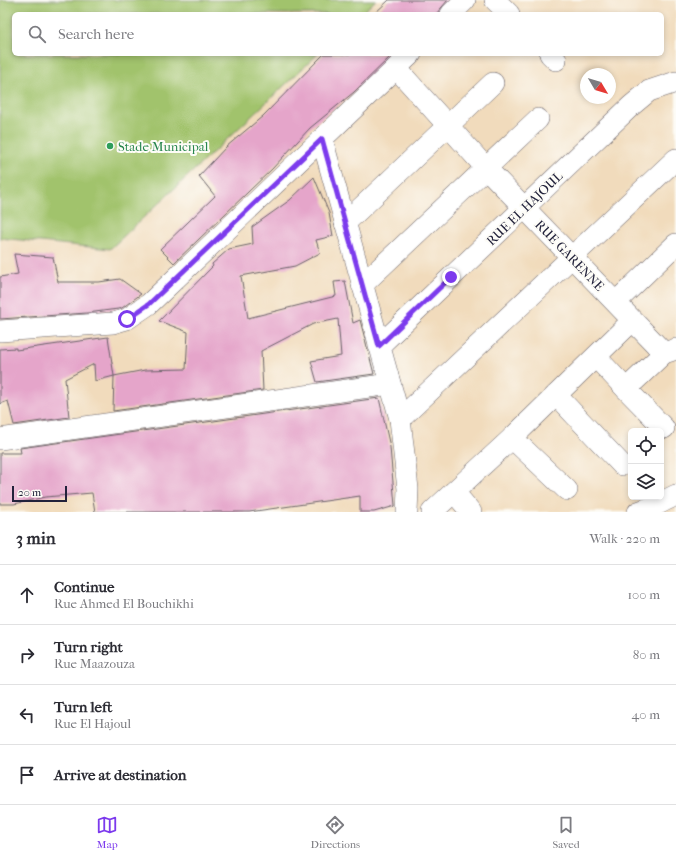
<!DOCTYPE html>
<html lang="en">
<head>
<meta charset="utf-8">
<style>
  :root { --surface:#fff; --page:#f7f7f7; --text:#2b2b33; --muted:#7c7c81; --line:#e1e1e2; --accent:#7c3aed }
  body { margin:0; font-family:"IM FELL French Canon",serif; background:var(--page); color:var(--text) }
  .controls { position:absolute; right:12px; bottom:12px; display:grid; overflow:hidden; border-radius:6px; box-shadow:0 2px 6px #0003 }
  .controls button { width:36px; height:36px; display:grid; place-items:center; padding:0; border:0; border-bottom:1px solid var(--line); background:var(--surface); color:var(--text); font:20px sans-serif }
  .compass { position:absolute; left:580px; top:68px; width:36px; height:36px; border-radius:50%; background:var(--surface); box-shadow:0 2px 6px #0003; rotate:128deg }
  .scale { position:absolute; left:12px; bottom:10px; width:55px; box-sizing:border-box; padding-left:4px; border:2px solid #22223b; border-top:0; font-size:11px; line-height:14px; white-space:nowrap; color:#22223b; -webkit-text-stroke:3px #fdfcf7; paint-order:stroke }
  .stop { position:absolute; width:12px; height:12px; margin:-9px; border:3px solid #7c3aed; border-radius:50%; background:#fff }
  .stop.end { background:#7c3aed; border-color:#fff; box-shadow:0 1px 4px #0008 }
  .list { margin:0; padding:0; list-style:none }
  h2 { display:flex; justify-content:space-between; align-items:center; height:52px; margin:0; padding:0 16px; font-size:17px }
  h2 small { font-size:13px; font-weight:400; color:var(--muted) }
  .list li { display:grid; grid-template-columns:26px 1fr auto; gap:12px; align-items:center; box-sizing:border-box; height:60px; padding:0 16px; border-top:1px solid var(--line) }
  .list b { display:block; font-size:15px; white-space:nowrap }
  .list p { margin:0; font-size:13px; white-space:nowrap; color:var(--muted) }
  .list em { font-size:13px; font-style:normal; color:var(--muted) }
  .icon { flex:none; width:22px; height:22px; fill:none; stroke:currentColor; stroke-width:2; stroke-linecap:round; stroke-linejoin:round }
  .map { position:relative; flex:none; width:676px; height:512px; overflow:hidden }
  .search { position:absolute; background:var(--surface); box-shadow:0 2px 6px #0003; left:12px; right:12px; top:12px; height:44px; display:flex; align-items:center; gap:10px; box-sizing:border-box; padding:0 14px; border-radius:6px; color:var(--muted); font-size:15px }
  .sheet { height:292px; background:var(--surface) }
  nav { display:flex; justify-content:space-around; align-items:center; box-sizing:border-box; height:56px; border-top:1px solid var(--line); background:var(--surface); font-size:11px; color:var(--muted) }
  nav a { display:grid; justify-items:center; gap:2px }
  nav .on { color:var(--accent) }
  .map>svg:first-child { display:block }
  .green { fill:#a1c36c; stroke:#627254 }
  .building { fill:#e5a5ca }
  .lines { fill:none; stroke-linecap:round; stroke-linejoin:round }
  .minor-casing { stroke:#6a6368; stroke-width:22 }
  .minor { stroke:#fff; stroke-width:21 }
  .route { stroke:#7c3aed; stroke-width:5 }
  .leisure-dot { fill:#2e9e5b; stroke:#fdfcf7; stroke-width:1.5 }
  .labels { text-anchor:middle; stroke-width:4; stroke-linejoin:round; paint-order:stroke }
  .leisure-label { font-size:13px; fill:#27864d; stroke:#fdfcf7; text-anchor:start }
  .street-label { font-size:13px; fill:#22223b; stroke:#fdfcf7 }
</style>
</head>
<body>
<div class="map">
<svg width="676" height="512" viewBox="0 0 676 512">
  <rect width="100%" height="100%" fill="#fdfcf7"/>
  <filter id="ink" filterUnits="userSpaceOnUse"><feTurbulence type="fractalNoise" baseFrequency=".025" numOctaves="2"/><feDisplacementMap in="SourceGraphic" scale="8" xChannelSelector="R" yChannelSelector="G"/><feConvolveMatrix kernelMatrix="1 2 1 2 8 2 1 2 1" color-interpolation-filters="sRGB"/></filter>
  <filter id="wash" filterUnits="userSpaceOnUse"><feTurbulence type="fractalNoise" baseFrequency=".012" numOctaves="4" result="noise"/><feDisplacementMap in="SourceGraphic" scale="16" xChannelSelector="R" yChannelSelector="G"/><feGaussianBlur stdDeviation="0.9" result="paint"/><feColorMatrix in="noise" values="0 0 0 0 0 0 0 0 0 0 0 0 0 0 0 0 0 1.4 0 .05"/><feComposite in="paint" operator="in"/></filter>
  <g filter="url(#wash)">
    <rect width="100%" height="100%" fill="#f1dbbc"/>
    <!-- green -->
    <polygon class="green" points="0,0 376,0 361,14 14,14 14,54 318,54 110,249 0,238"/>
    <g id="blocks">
      <!-- building -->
      <g class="building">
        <polygon points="389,0 448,0 436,14 374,14"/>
        <polygon points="324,54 393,54 354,92 310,128 272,169 174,263 160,249 215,196 199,176 226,147 263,116"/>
        <polygon points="314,177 329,213 333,236 316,240 320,253 295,266 241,276 248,318 336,296 334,282 345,281 353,323 360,320 374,374 317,382 311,361 341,356 338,319 313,324 261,351 263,390 113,411 114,376 145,370 186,369 188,332 159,321 213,266 212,264 229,249 253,244 252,227 290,200"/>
        <polygon points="14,254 53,257 58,282 99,282 120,279 141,294 122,308 118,309 87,313 0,319 0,277 18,274"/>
        <polygon points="108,337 114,376 95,381 94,364 65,379 69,417 14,425 8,401 0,404 0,349 16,348 16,350"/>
        <polygon points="379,398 390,447 395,506 374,512 360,512 360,496 249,512 95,512 92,493 45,497 14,504 0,504 0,453 21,453 20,448"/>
      </g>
    </g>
  </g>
  <g filter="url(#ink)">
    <use href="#blocks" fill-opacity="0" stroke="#6a6368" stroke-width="1"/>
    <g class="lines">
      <defs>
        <g id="minor">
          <polyline points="495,0 509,14"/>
          <polyline points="451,14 465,0"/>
          <polyline points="550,54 556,60"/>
          <polyline points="396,68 486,168 664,353"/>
          <polyline points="322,139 400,419 408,489 407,512"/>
          <polyline points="345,223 493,83"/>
          <polyline points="362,285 538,119"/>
          <polyline points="616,302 676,244"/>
          <polyline points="0,331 113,323 127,319 149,304 411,54"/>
          <polyline points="379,346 631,106 649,91 676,82"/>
          <polyline points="596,357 626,389 664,428"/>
          <polyline points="626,389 664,353 676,349"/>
          <polyline points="556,395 622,465"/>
          <polyline points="400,419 676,159"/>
          <polyline points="512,438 567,490"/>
          <polyline points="0,439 390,384"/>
          <polyline points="454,492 471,512"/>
          <polyline points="432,512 512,438 632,321"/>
          <polyline points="638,512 654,506 676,495"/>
        </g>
      </defs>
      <!-- minor casing -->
      <use href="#minor" class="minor-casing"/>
      <!-- minor -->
      <use href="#minor" class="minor"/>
    </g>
  </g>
  <g class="lines" filter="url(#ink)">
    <!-- route -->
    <polyline class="route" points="127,319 149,304 322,139 379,346 451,277"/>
  </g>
  <!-- markers -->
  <circle class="leisure-dot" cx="110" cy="146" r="4"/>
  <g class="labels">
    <!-- leisure labels -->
    <g class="leisure-label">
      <text x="118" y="151">Stade Municipal</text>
    </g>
    <!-- street labels -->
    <g class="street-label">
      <text transform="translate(524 208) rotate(-44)" y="5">RUE EL HAJOUL</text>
      <text transform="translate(570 255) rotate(46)" y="5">RUE GARENNE</text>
    </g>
  </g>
</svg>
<div class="controls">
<button><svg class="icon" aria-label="locate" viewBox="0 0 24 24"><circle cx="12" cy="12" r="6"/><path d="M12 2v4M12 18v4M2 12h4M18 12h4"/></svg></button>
<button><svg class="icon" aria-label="layers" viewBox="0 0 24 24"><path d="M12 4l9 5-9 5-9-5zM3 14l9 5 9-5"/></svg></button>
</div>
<svg class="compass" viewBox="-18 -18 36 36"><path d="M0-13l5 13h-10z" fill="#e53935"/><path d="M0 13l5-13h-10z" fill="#7c7c81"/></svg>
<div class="scale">20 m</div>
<div class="stop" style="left:127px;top:319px"></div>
<div class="stop end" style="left:451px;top:277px"></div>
<div class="search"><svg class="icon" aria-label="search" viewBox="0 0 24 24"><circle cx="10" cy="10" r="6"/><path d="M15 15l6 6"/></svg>Search here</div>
</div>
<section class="sheet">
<h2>3 min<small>Walk · 220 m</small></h2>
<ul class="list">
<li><svg class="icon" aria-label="ahead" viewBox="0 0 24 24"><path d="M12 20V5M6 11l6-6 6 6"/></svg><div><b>Continue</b><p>Rue Ahmed El Bouchikhi</p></div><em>100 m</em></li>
<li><svg class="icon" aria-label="right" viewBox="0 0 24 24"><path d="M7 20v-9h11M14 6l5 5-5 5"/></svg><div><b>Turn right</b><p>Rue Maazouza</p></div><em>80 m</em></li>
<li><svg class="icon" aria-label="left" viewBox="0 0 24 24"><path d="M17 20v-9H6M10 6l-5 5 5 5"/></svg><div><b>Turn left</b><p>Rue El Hajoul</p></div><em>40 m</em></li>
<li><svg class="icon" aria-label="arrive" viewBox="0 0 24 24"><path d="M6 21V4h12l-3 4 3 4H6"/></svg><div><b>Arrive at destination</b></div></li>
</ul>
</section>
<nav>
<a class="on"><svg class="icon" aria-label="map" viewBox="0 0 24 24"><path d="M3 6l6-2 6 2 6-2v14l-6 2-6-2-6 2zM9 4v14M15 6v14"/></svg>Map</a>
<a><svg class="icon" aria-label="directions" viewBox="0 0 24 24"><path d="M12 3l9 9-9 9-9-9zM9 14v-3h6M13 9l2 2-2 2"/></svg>Directions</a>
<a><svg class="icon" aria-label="saved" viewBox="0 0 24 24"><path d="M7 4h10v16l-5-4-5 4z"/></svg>Saved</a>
</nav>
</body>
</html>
